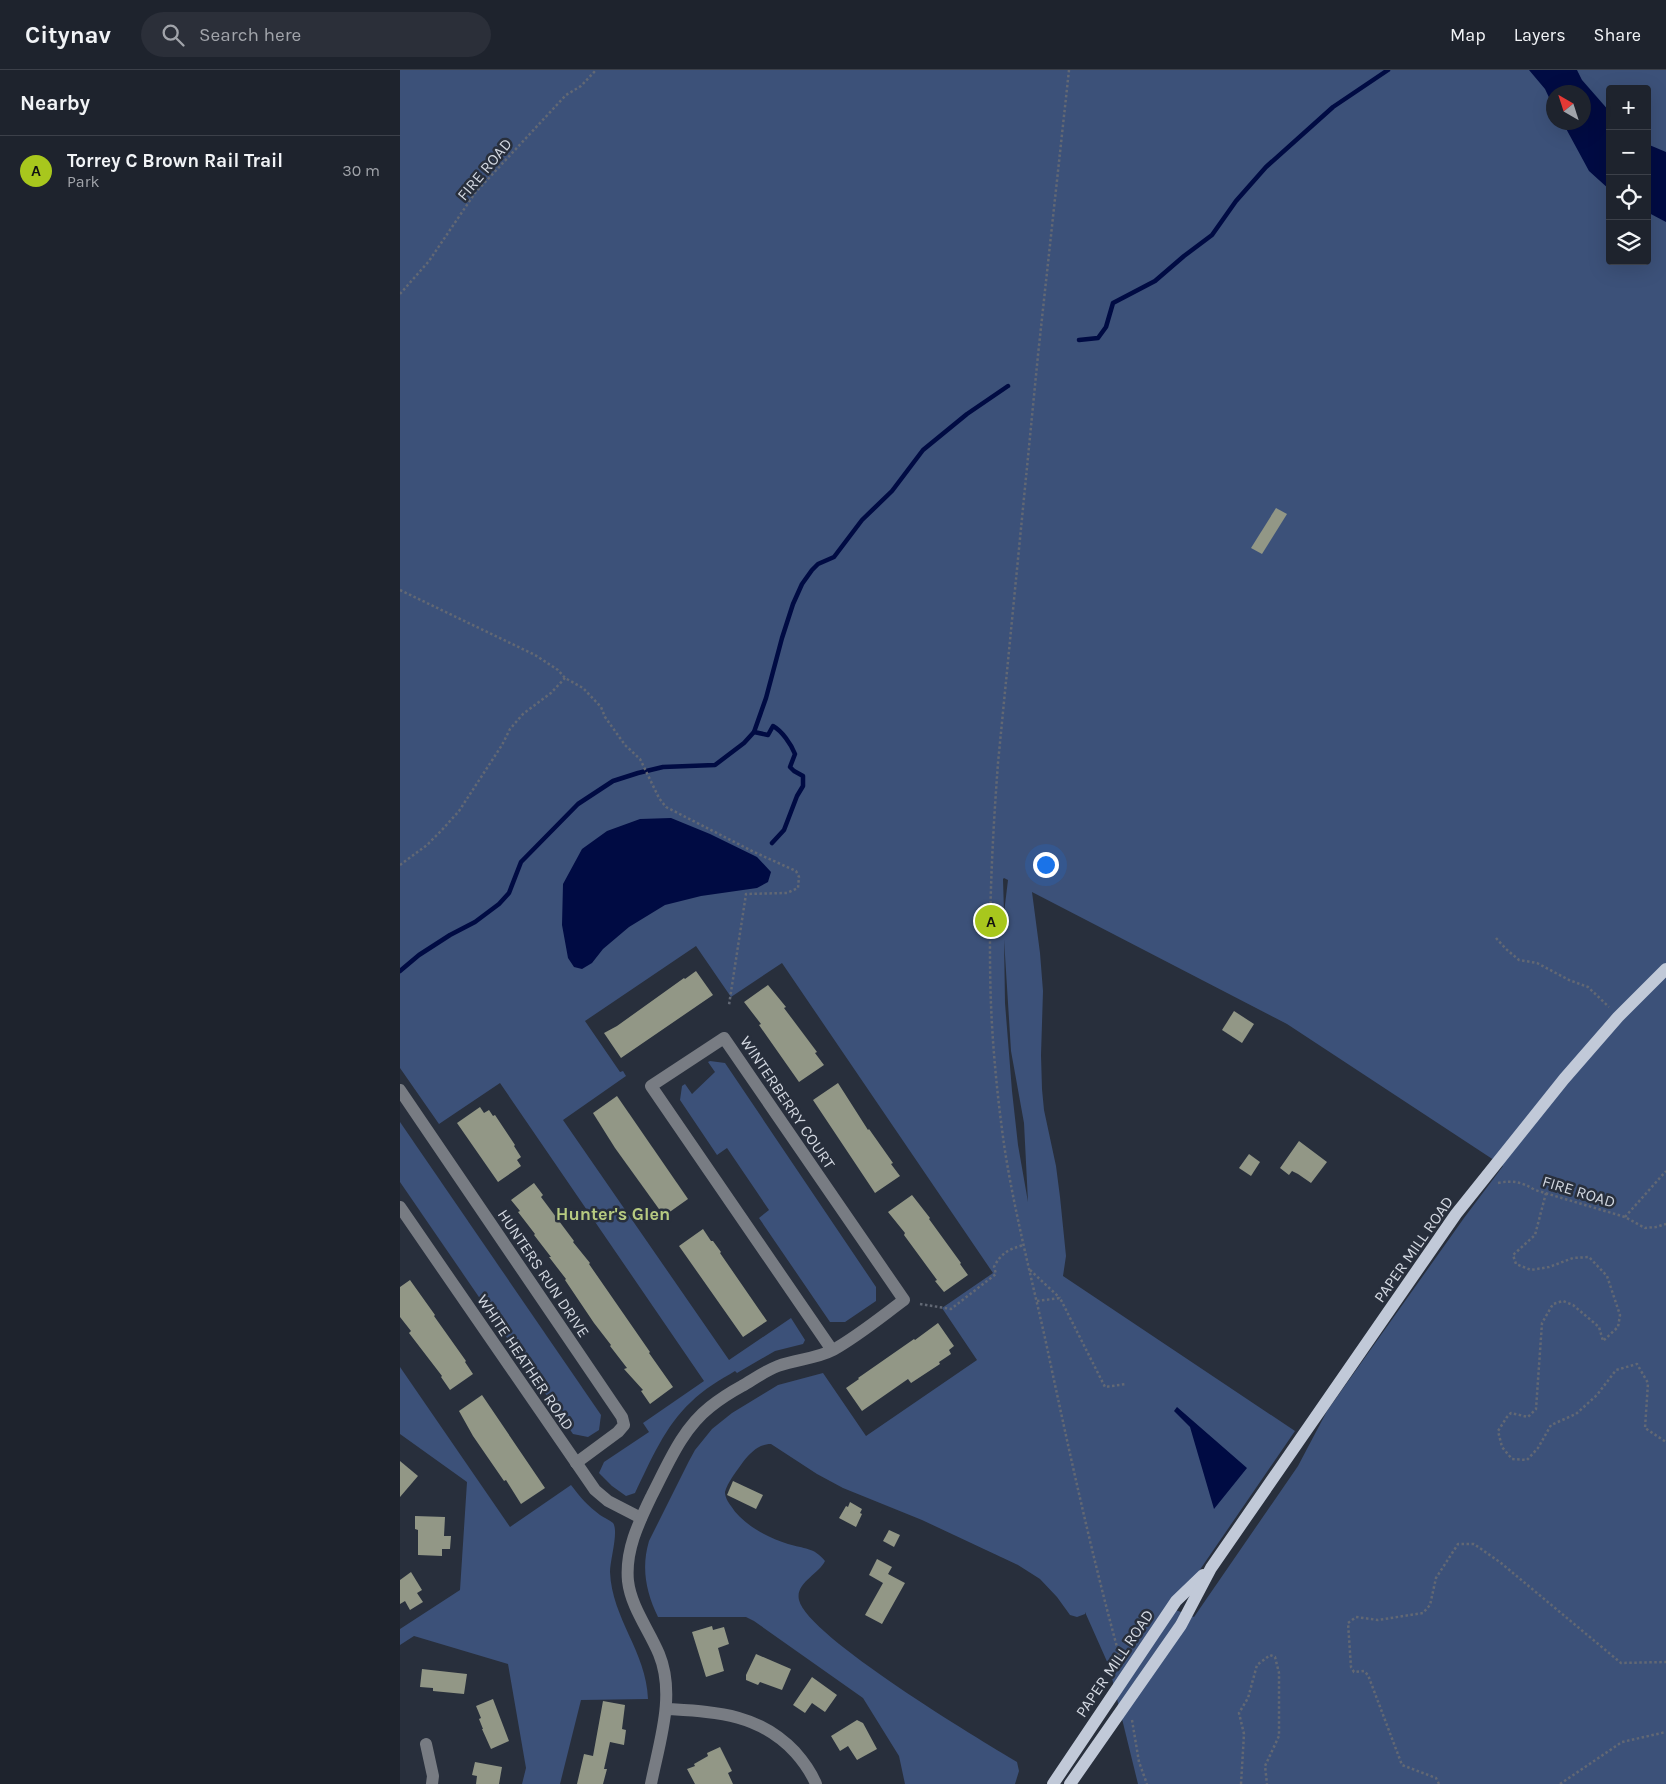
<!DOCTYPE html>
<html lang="en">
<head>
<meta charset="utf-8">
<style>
  :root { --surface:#1e232d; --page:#2b2f39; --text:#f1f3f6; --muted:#a1a4aa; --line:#3c4049; --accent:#a8c71d }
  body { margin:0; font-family:Karla,sans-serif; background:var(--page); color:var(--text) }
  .controls { position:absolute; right:15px; top:15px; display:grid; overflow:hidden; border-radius:5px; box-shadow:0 5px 20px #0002 }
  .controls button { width:45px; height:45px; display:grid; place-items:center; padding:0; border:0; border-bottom:1px solid var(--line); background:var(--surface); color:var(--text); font:25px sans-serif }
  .compass { position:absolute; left:1146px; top:15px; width:45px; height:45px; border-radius:50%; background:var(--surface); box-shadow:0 5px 20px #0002; rotate:321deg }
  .you { position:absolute; left:645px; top:794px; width:18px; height:18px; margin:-12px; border:4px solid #fff; border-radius:50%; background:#1a73e8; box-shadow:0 0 0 8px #1a73e833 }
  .badge { display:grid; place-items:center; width:32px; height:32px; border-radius:50%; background:var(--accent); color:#111; font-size:16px; font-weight:700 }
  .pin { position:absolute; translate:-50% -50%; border:2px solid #fff; box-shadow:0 1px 5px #0006 }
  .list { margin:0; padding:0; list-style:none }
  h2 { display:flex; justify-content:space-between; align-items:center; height:65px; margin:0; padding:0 20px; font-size:21px }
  h2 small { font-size:16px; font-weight:400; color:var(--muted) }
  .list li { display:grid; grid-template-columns:32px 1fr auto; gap:15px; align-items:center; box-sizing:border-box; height:70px; padding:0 20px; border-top:1px solid var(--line) }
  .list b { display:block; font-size:19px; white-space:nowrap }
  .list p { margin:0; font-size:16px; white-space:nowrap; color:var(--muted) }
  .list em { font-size:16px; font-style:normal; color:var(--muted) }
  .icon { flex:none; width:28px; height:28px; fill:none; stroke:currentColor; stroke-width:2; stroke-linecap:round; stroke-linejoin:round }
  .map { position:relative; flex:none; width:1266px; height:1714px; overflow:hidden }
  header { display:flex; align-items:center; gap:30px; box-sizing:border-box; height:70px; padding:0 25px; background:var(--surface); border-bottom:1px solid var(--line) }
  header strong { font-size:24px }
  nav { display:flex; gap:28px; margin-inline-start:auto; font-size:18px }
  .search { width:350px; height:45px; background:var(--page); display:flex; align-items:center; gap:12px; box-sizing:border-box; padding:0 18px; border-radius:28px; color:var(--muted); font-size:19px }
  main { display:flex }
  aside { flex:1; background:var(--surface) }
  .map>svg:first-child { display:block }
  .green { fill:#3c5179; fill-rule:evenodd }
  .water { fill:#000b43 }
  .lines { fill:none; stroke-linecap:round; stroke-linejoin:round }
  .stream { stroke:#000b43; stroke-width:4.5 }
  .building { fill:#929786 }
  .path { stroke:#626874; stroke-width:2.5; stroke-dasharray:2.5 2.5; stroke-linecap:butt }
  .minor { stroke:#787c83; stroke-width:12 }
  .major { stroke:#c1c9d8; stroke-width:12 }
  .labels { text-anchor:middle; stroke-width:5; stroke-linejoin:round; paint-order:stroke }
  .street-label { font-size:16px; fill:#d3d8e1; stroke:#282f3c }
  .neighbourhood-label { font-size:18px; font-weight:bold; fill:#b8cb81; stroke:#282f3c }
</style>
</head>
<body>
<header>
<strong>Citynav</strong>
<div class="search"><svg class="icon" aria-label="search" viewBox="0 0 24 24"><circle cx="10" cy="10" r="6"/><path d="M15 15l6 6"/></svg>Search here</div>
<nav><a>Map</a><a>Layers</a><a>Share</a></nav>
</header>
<main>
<aside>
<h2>Nearby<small></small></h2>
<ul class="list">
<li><span class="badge">A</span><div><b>Torrey C Brown Rail Trail</b><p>Park</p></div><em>30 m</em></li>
</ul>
</aside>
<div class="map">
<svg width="1266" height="1714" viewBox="0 0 1266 1714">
  <rect width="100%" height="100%" fill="#282f3c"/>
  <!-- green -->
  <g class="green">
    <path d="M 0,0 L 1266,0 L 1266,1714 L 738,1714 L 709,1596 L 685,1542 L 685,1544 L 677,1547 L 670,1545 L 657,1527 L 640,1509 L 618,1495 L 522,1450 L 443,1418 L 417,1404 L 371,1374 C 359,1374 351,1382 343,1392 C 338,1399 327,1413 325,1422 C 325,1427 328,1432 331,1436 C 343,1455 367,1467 388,1474 C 404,1479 414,1477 425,1491 C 419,1504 395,1513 399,1530 C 408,1567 579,1669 617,1692 L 619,1701 L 615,1714 L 505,1714 L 499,1686 L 463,1628 L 354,1551 L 346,1547 L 258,1547 C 246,1522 241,1498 249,1471 L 289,1391 L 295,1380 L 312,1359 L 332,1343 L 378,1315 L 423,1303 L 466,1366 L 577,1290 L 542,1238 L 593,1203 L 382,893 L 331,927 L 296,876 L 185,951 L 220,1002 L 223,1001 L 226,1006 L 163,1050 L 329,1290 L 391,1248 L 405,1270 L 403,1274 L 375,1281 L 337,1303 L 335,1301 C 320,1310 304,1319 291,1332 C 265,1356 251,1390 235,1423 L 226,1426 L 212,1416 L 199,1403 L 204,1392 L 249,1362 L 243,1353 L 304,1311 L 100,1013 L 39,1054 L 0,998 ZM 1210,19 L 1247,19 L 1247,191 L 1210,191 ZM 1154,22 L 1184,22 L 1184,52 L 1154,52 ZM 604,808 L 608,810 L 604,843 L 603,809 ZM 632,822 L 887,954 L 1103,1096 L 1064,1148 L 927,1341 L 898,1396 L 794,1547 L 773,1539 L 895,1361 L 663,1206 L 666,1186 L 660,1127 L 656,1096 L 644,1040 L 642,1019 L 641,985 L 643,921 L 640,883 ZM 604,869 L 611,981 L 624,1053 L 628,1132 L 618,1075 L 612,1021 L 605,933 Z"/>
    <polygon points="310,991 325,993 476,1217 476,1231 445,1252 430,1252 359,1148 369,1140 327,1078 317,1085 280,1030 282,1016 285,1014 292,1024 315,1002 308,992"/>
    <polygon points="0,1052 201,1345 199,1360 188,1367 173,1364 0,1112"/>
    <path d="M 0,1297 L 110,1457 L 171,1415 C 180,1427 188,1436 200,1445 C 204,1448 210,1450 213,1453 C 219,1461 210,1490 210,1502 C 212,1549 246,1581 248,1629 L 181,1630 L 160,1714 L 122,1714 L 126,1698 L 108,1594 L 14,1566 L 0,1575 L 0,1559 L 60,1520 L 67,1412 L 0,1364 Z"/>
  </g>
  <!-- water -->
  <g class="water">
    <polygon points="1129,0 1177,0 1182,10 1210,42 1210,120 1189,101 1163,53 1184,52 1184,22 1154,22 1153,36 1145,19"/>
    <polygon points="1247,74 1266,82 1266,152 1247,142"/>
    <polygon points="271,748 310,764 357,787 371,802 368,812 357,818 301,826 265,835 229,857 203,879 192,893 182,899 174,897 168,888 162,855 163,814 182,779 207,761 240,749"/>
    <polygon points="777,1337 847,1398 814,1439 790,1357 774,1341"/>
  </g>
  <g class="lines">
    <!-- stream -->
    <g class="stream">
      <polyline points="679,270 698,268 706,257 713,233 755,211 784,186 812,165 836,131 866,97 933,37 988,0"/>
      <path d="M 354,662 L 368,665 L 373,656 C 382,661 391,674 395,684 L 390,697 L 394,701 L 403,706 L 403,716 L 397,726 L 384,760 L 372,773"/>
      <polyline points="0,901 19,885 50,865 75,852 99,834 109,823 121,792 178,734 213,711 238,703 263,697 315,695 344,673 354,662 366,628 382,568 393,534 402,514 412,500 418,494 434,487 462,450 492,421 523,380 567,344 608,316"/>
    </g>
  </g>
  <!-- building -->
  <g class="building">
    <polygon points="876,438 887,444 862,484 851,478"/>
    <polygon points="296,901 313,925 221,988 204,963 217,956 284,908 285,909"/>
    <polygon points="368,915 386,937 384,938 417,982 415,983 424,995 399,1012 359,955 361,954 344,932"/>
    <polygon points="834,941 854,954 842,973 822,960"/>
    <polygon points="438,1013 468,1060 469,1059 493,1093 491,1094 500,1106 475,1123 413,1030"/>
    <polygon points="217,1026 288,1129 264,1146 215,1078 193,1043"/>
    <polygon points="80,1037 84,1043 89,1040 93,1046 95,1045 115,1075 114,1076 121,1087 117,1090 121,1096 98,1112 57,1053"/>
    <polygon points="899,1071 927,1092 911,1113 898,1104 892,1101 889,1105 880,1098"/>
    <polygon points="849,1084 860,1092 851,1106 839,1098"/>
    <polygon points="134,1113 143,1125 141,1127 174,1171 173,1172 190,1193 189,1194 250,1282 249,1283 273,1317 250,1334 241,1321 243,1320 224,1299 227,1298 210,1276 211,1275 194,1253 165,1210 166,1209 149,1187 151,1187 134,1165 135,1164 118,1142 120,1141 111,1130"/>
    <polygon points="512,1125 530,1148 529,1149 561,1193 560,1194 568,1205 544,1222 535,1211 537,1210 504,1165 505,1163 488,1142"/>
    <polygon points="303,1159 311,1171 313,1171 321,1182 320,1183 367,1251 343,1267 279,1176"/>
    <polygon points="10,1210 35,1245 34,1246 66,1291 65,1292 73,1304 50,1320 41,1307 42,1306 9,1263 11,1261 0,1247 0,1217"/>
    <polygon points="538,1253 554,1276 549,1280 551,1284 539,1292 540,1294 511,1313 508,1309 462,1341 446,1318 459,1309 458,1308 514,1269 515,1270"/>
    <polygon points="82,1325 145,1418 121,1434 106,1410 104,1411 73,1366 59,1341"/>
    <polygon points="0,1391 18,1406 0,1427"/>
    <polygon points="333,1411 363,1425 356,1439 327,1425"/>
    <polygon points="450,1432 462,1439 460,1443 462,1444 456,1457 439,1448 446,1436 448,1437"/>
    <polygon points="15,1446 45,1447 44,1466 51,1466 50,1479 42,1479 42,1486 18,1485 18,1460 15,1459"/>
    <polygon points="489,1460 500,1465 494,1477 483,1471"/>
    <polygon points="477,1489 492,1497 488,1504 505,1513 482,1554 465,1545 483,1513 469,1505"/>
    <polygon points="11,1502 22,1520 17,1523 23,1532 10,1540 5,1531 0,1534 0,1510"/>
    <polygon points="312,1556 313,1560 324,1557 329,1574 318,1578 324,1601 306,1607 292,1562"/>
    <polygon points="356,1584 391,1599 382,1620 360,1612 358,1615 346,1610 346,1605"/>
    <polygon points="22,1599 67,1604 64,1624 33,1621 33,1618 20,1617"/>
    <polygon points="412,1607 437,1625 425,1642 412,1633 405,1643 393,1635"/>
    <polygon points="93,1629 109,1671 91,1679 82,1659 83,1659 79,1649 81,1648 76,1636"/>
    <polygon points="203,1631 225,1635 222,1659 226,1660 224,1675 210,1672 204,1699 207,1699 203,1714 177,1714 184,1684 193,1686"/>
    <polygon points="457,1650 463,1653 477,1679 457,1690 448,1676 440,1681 431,1666"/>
    <polygon points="320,1677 332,1701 328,1703 333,1714 295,1714 287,1699 295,1696 294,1694 308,1686 307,1683"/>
    <polygon points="75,1692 102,1697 99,1714 76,1714 77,1706 72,1705"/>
  </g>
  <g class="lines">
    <!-- path -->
    <g class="path">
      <path d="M 669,0 L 638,285 L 598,693 C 592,773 588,855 591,935 C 593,983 598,1033 605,1081 C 615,1144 631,1206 645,1268 C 668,1376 691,1483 720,1588"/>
      <polyline points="0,224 29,191 75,123 166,25 181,16 196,0"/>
      <polyline points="0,520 135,585 158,600 165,608 183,618 201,637 205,647 225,675 240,689 259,728 266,737 354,782 396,801 399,807 398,818 387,823 346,824 329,935"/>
      <polyline points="0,795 27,775 41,761 59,741 102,675 110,659 123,644 151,623 165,608"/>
      <polyline points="1096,868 1106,879 1119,890 1137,893 1169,910 1188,917 1209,937"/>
      <path d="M 1098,1113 C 1113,1110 1122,1112 1135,1120 L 1225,1147 L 1245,1158 L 1256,1157 L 1266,1154"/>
      <polyline points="1146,1123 1135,1165 1113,1185 1116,1194 1131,1200 1149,1197 1173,1188 1189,1187 1207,1206 1220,1245 1218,1257 1203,1271 1199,1257 1173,1235 1163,1231 1153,1234 1142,1253 1136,1339 1128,1347 1111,1343 1107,1347 1098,1361 1102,1377 1112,1389 1127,1390 1138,1378 1151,1355 1176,1344 1197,1325 1216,1300 1237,1294 1248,1313 1245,1358 1266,1372"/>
      <polyline points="1225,1147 1266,1101"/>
      <polyline points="630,1200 660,1228"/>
      <polyline points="637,1231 660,1228 705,1317 726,1314"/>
      <path d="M 520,1234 L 551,1239 L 596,1204 L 594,1197 C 601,1183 609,1179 624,1175"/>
      <polyline points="732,1650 739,1692 747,1714"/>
      <polyline points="841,1714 844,1664 839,1643 848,1628 857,1595 870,1585 875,1587 879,1603 879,1666 865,1696 867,1714"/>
      <polyline points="1039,1714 1036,1708 1002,1695 968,1605 964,1601 954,1602 951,1597 948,1553 956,1547 978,1550 1023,1543 1030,1535 1036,1508 1058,1474 1074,1474 1101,1493 1221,1593 1266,1592"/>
      <polyline points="1160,1714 1222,1672 1266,1662"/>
    </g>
    <!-- minor -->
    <g class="minor">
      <polyline points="0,1020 222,1347 224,1355 218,1362 176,1393"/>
      <polyline points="0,1137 195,1420 208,1431 241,1448"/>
      <path d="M 267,1639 C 316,1642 358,1643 395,1682 C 403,1691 411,1702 416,1714"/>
      <polyline points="26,1674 33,1706 32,1714"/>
      <path d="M 251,1714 C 259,1673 276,1625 259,1584 C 249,1560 231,1537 228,1511 C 225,1480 239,1452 252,1425 C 268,1394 282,1359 310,1337 C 320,1329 331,1322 342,1316 C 354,1309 365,1301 378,1296 C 396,1289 416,1289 433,1280 C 458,1266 481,1247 504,1230 L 324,968 L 251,1016 L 432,1280"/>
    </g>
    <!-- major -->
    <g class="major">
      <polyline points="653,1714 776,1531 803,1505"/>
      <polyline points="670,1714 781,1555 811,1498 1056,1144 1164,1009 1218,947 1266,899"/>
    </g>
  </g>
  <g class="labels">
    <!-- street labels -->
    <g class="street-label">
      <text transform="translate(84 99) rotate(-50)" y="6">FIRE ROAD</text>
      <text transform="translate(388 1032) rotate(56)" y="6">WINTERBERRY COURT</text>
      <text transform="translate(1179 1121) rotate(17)" y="6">FIRE ROAD</text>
      <text transform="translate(1013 1179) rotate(-55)" y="6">PAPER MILL ROAD</text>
      <text transform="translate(144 1203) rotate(56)" y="6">HUNTERS RUN DRIVE</text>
      <text transform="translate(126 1292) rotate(56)" y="6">WHITE HEATHER ROAD</text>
      <text transform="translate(714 1593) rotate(-56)" y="6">PAPER MILL ROAD</text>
    </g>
    <!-- neighbourhood labels -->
    <g class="neighbourhood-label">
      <text x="213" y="1150">Hunter's Glen</text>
    </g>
  </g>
</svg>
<div class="controls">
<button>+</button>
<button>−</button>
<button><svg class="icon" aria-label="locate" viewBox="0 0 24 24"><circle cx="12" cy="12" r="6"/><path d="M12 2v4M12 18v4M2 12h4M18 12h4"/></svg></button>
<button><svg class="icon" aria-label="layers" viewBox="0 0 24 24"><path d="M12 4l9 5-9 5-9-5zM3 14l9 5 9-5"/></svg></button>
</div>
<svg class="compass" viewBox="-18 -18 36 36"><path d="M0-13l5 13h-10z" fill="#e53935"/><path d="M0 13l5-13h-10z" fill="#a1a4aa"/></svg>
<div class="you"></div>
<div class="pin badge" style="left:591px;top:851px">A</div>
</div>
</main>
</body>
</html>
